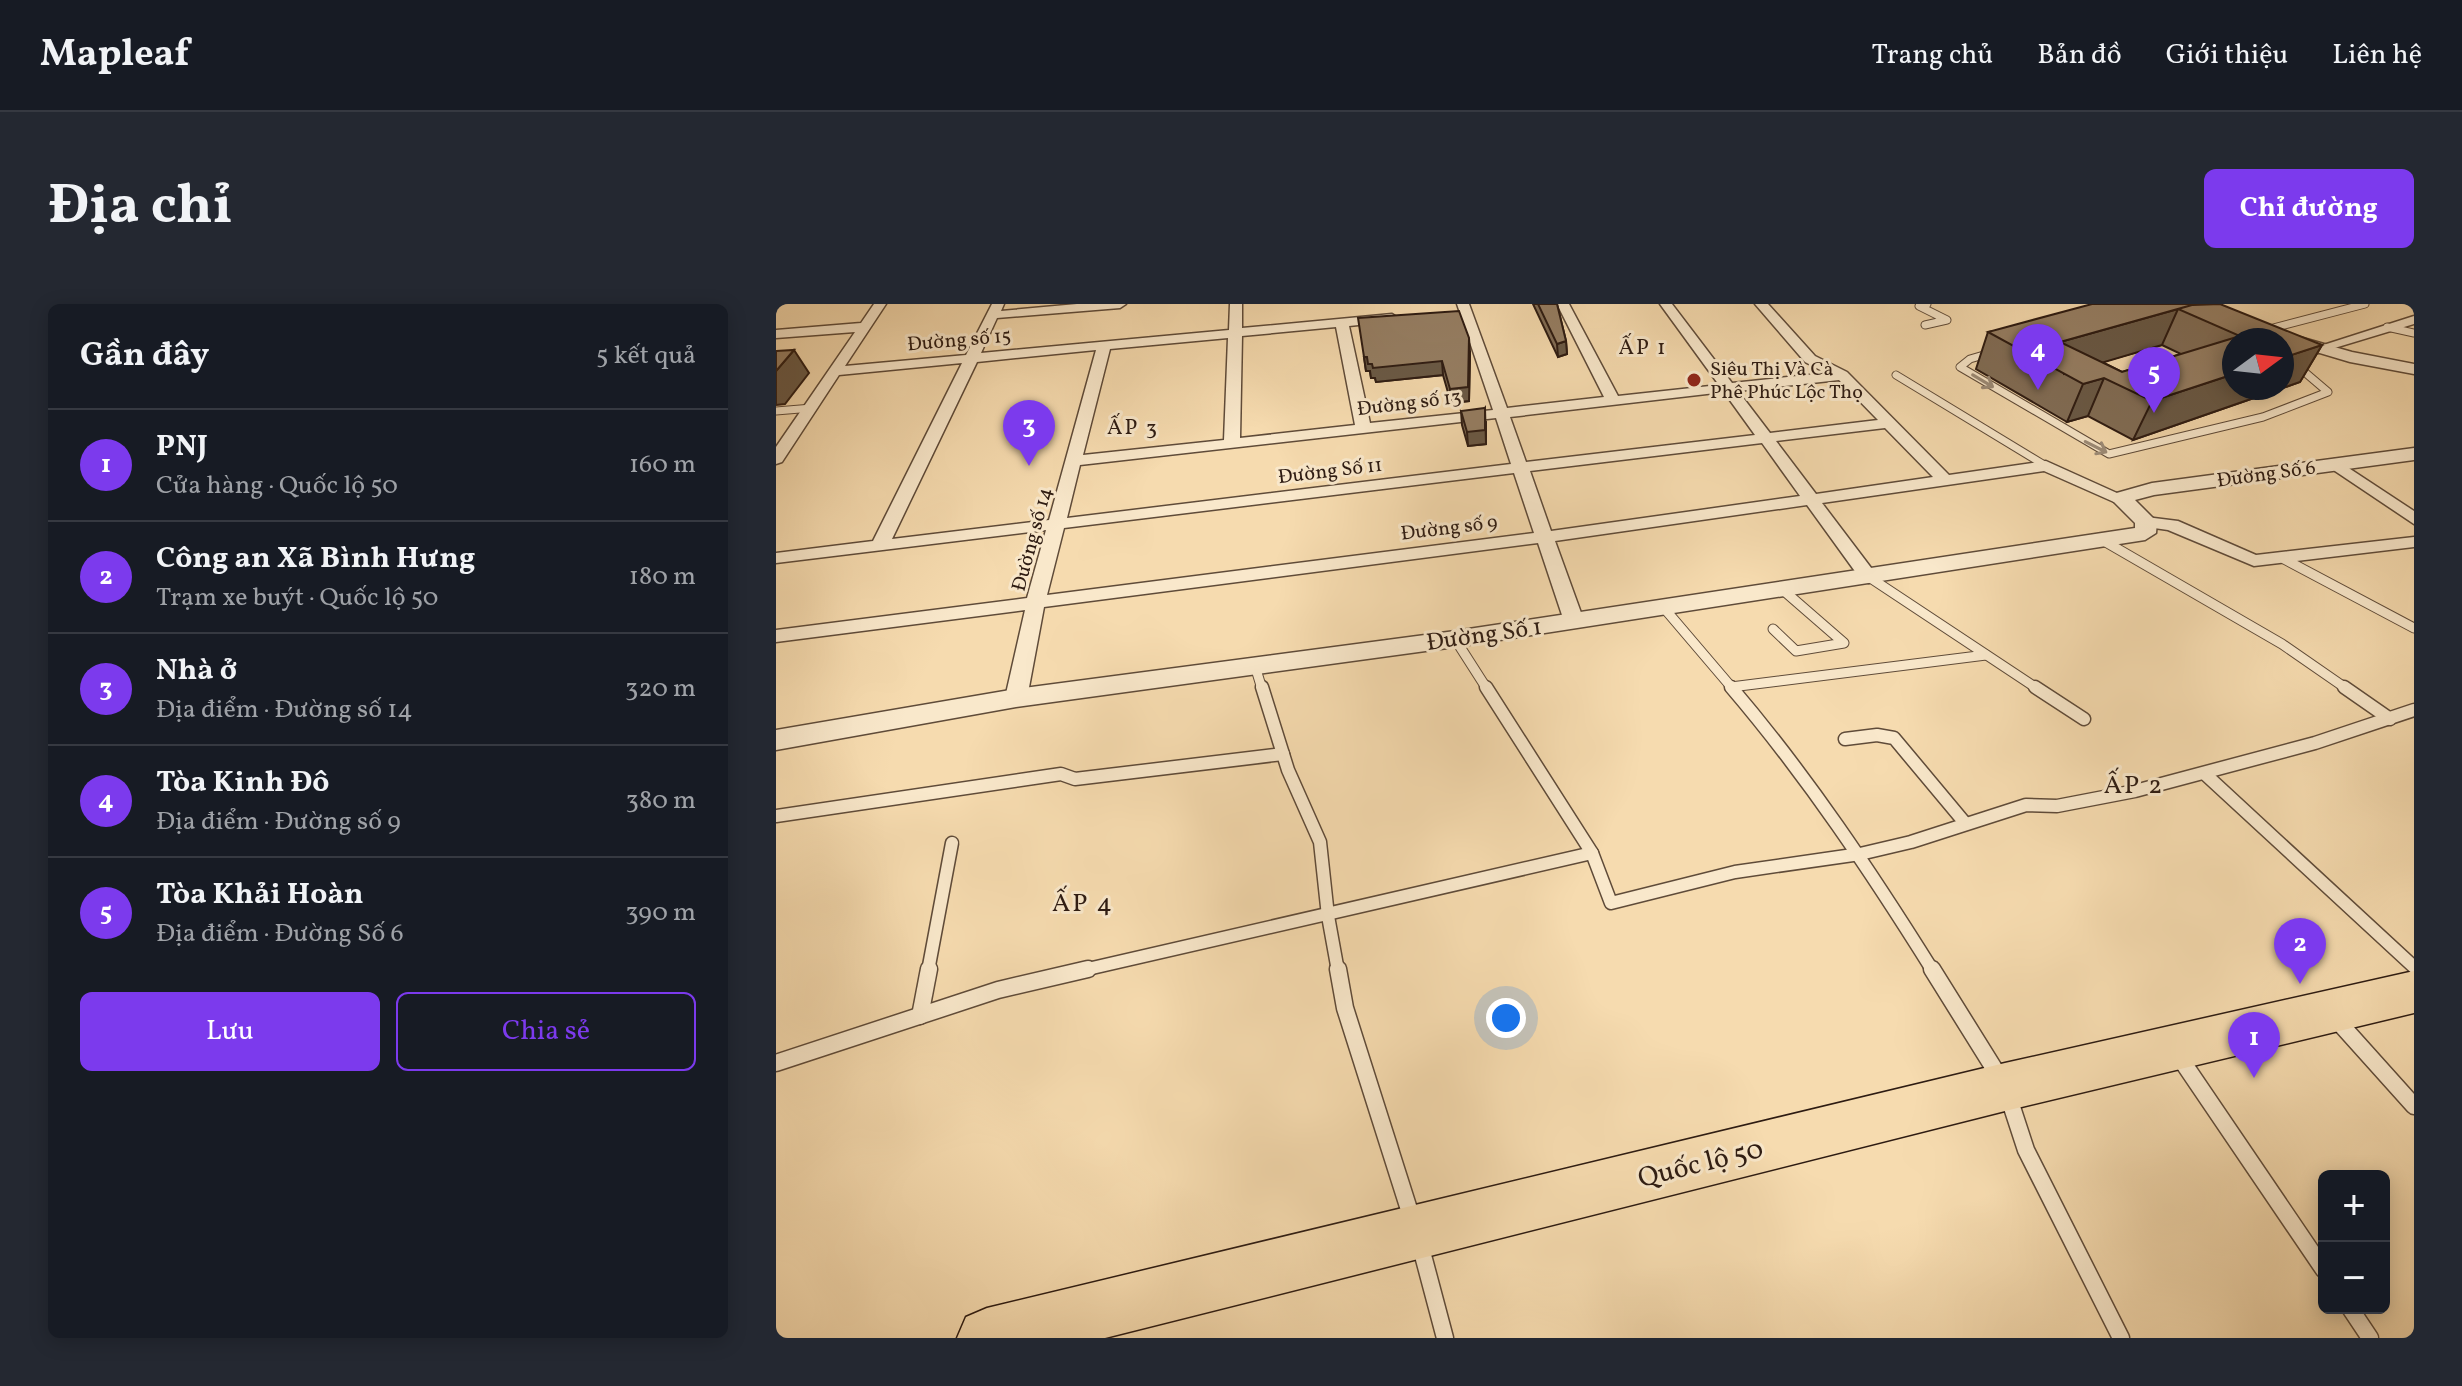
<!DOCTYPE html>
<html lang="vi">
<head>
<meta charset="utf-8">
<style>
  :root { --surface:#171b24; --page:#242831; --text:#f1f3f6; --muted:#9ea1a6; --line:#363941; --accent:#7c3aed }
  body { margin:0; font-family:Vollkorn,serif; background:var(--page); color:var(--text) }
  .controls { position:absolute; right:24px; bottom:24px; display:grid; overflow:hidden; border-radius:12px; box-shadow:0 4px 20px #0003 }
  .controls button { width:72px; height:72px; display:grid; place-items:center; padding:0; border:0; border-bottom:2px solid var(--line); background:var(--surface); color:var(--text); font:40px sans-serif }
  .compass { position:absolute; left:1446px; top:24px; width:72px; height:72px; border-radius:50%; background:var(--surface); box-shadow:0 4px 20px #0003; rotate:75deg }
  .you { position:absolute; left:730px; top:714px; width:28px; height:28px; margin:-20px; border:6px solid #fff; border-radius:50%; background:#1a73e8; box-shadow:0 0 0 12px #1a73e833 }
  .badge { display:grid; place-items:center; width:52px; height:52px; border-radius:50%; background:var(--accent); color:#fff; font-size:26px; font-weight:700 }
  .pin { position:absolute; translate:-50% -66px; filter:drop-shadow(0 2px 4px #0008) }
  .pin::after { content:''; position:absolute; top:42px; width:28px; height:24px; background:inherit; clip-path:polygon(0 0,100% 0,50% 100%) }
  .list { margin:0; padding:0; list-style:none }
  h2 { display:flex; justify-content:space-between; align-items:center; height:104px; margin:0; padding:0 32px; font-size:34px }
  h2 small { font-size:26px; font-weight:400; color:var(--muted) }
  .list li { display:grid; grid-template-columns:52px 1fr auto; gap:24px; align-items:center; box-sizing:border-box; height:112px; padding:0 32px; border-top:2px solid var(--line) }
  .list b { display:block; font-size:30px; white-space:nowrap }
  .list p { margin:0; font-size:26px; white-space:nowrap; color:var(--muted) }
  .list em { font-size:26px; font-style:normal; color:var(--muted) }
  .actions { display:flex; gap:16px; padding:24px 32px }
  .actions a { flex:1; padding:18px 0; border:2px solid var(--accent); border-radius:12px; text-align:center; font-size:28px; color:var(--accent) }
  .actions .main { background:var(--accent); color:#fff }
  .map { position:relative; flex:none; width:1638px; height:1034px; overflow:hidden; border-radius:12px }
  header { display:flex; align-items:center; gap:48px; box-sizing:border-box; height:112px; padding:0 40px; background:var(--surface); border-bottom:2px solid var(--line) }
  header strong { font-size:38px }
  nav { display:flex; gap:44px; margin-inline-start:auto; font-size:28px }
  .intro { display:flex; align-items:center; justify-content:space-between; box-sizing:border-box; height:192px; padding:0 48px }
  h1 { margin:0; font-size:56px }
  .button { padding:20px 36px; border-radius:12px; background:var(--accent); color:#fff; font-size:28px; font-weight:700 }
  main { display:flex; gap:48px; padding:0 48px }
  aside { flex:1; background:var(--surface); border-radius:12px; box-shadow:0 4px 20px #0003 }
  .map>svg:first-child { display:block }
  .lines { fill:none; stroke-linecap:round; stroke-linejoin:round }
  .service-far3-casing { stroke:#5f4b39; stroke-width:9 }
  .service-far2-casing { stroke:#5f4b39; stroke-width:11 }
  .service-far1-casing { stroke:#5f4b39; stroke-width:15 }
  .service-casing { stroke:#5f4b39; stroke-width:19 }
  .minor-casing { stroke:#5f4b39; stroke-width:3 }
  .tertiary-casing { stroke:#5f4b39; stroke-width:3 }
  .primary-casing { stroke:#2d1b12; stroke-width:3 }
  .service-far3 { stroke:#f9e8cb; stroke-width:7 }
  .service-far2 { stroke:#f9e8cb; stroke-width:9 }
  .service-far1 { stroke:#f9e8cb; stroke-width:12 }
  .service { stroke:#f9e8cb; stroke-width:16 }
  .minor { fill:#f9e8cb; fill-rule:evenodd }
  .tertiary { fill:#f9e8cb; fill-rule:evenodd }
  .primary { fill:#f6dbaf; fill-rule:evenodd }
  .wall { fill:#816d56; stroke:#2d1b12; stroke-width:2; fill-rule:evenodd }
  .shaded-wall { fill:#695946; stroke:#2d1b12; stroke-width:2 }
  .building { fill:#967f64; stroke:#2d1b12; stroke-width:2; fill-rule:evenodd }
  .oneway { stroke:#9d8c78 }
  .poi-dot { fill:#8f2418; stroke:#f9e8cb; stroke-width:3 }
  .labels { text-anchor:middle; stroke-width:6; stroke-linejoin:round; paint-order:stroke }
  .far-street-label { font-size:20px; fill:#2d1b12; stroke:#f9e8cb }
  .far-poi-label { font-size:20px; fill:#2d1b12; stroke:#f9e8cb; text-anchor:start }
  .far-neighbourhood-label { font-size:22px; letter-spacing:2px; fill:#2d1b12; stroke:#f9e8cb }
  .street-label { font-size:24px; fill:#2d1b12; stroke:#f9e8cb }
  .neighbourhood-label { font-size:26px; letter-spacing:2px; fill:#2d1b12; stroke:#f9e8cb }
  .near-street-label { font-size:28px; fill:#2d1b12; stroke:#f9e8cb }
</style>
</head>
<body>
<header>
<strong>Mapleaf</strong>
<nav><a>Trang chủ</a><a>Bản đồ</a><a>Giới thiệu</a><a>Liên hệ</a></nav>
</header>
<div class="intro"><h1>Địa chỉ</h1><a class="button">Chỉ đường</a></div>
<main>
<aside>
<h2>Gần đây<small>5 kết quả</small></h2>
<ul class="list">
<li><span class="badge">1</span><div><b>PNJ</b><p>Cửa hàng · Quốc lộ 50</p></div><em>160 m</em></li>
<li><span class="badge">2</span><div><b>Công an Xã Bình Hưng</b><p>Trạm xe buýt · Quốc lộ 50</p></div><em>180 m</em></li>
<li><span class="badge">3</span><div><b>Nhà ở</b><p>Địa điểm · Đường số 14</p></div><em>320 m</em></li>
<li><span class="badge">4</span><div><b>Tòa Kinh Đô</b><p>Địa điểm · Đường số 9</p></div><em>380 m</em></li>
<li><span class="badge">5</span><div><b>Tòa Khải Hoàn</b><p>Địa điểm · Đường Số 6</p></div><em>390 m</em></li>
</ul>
<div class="actions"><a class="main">Lưu</a><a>Chia sẻ</a></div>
</aside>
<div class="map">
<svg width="1638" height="1034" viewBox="0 0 1638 1034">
  <rect width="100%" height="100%" fill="#f6dbaf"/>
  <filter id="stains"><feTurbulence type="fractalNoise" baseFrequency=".0025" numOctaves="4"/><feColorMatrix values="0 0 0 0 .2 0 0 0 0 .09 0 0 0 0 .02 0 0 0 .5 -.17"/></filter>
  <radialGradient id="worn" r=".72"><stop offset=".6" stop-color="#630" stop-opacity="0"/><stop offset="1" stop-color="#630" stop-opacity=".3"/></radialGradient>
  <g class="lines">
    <defs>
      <g id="service-far3">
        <polyline points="1149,21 1171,16 1143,2 1151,0"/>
        <polyline points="1611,23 1638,29"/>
        <polyline points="1486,27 1589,0"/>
        <polyline points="1218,48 1194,55 1184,63 1333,150 1487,113 1552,88 1525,65 1531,58"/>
        <polyline points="1120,71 1270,162"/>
        <polyline points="0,107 36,104"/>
      </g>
      <g id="service-far2">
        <polyline points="1328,237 1506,340 1571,385"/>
        <polyline points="1508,255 1638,324"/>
        <polyline points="1093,273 1262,385"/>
        <polyline points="888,304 957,385"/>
        <polyline points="997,325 1020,347 1068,339 1007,286"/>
        <polyline points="679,335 711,385"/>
        <polyline points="479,362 486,385"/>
        <polyline points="955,383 1210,351"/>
      </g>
      <g id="service-far1">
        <polyline points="486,383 512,466 544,538 552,612 562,667"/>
        <polyline points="710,383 816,549"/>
        <path d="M 955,383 C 1031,472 1095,568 1157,667"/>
        <polyline points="1259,383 1308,415"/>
        <polyline points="1568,383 1614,415"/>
        <polyline points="1069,435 1101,431 1118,434 1189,519"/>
        <polyline points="1429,470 1638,663"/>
        <polyline points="0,512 285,470 299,475 507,450"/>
        <polyline points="152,667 176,539"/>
        <polyline points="303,667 816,549 835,599 959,568 1084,550 1135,538 1250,501 1281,502 1359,487 1539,439 1638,406"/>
      </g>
      <g id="service">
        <polyline points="562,665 569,704 637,918"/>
        <polyline points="1156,665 1224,774"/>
        <polyline points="144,712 153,665"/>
        <polyline points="1559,714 1638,802"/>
        <polyline points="1402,751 1548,966"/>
        <polyline points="0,759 222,686 312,665"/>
        <polyline points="1232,791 1250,846 1345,1034"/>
        <polyline points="644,940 669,1034"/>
        <polyline points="1574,1004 1594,1034"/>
      </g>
      <g id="minor">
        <path d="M 98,0 L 110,0 L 69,62 L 190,51 L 216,0 L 228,0 L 225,7 L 301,0 L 350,0 L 344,4 L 221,14 L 205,49 L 453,26 L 454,0 L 466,0 L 466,24 L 616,10 L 622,14 L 620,17 L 573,22 L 594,119 L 717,106 L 681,0 L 693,0 L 731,104 L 828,93 L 781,0 L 793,0 L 842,92 L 943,81 L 884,0 L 896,0 L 956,79 L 1050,69 L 1029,58 L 979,0 L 992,0 L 1039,52 L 1071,68 L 1173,171 L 1270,157 L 1352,194 L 1350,198 L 1338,198 L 1268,167 L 1046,199 L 1102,273 L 1093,279 L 1086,277 L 1031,201 L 779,237 L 808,317 L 798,323 L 788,317 L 762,239 L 268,303 L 251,394 L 248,399 L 232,399 L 229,394 L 249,306 L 0,338 L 0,326 L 251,294 L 270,226 L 0,259 L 0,249 L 97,237 L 186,59 L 63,71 L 6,158 L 0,160 L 0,143 L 79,28 L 0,34 L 0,26 L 85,19 ZM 560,23 L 579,121 L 464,134 L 466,32 ZM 452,34 L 448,136 L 307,151 L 334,45 ZM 320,46 L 273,216 L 116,235 L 201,58 ZM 1063,76 L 1102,116 L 994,129 L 962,87 ZM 948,88 L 979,131 L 750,158 L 734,113 ZM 720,114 L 735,160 L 291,214 L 304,161 ZM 1109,124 L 1157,173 L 1040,190 L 1000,137 ZM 986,139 L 1024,192 L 775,227 L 754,167 ZM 738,169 L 758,229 L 271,291 L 288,224 Z"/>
        <polygon points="1638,12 1638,20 1542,49 1535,45"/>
        <polygon points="1559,155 1638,207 1638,220 1553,163 1553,157"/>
        <polygon points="1370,213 1402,217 1480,251 1638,233 1638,243 1478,262 1392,226 1364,222 1361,218 1364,214"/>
      </g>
      <g id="tertiary">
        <polygon points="1506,28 1576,48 1638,60 1638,70 1574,58 1500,36 1500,30"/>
        <polygon points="1638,144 1638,156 1378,191 1359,196 1381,218 1380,229 1369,236 679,343 240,403 0,446 0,426 240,385 679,327 1359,224 1359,219 1334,194 1337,190 1376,179"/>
      </g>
      <polygon id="primary" points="1638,667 1638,709 1229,807 329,1034 181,1034 190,1013 211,1004 1229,759"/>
    </defs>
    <!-- service-far3 casing -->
    <use href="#service-far3" class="service-far3-casing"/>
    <!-- service-far2 casing -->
    <use href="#service-far2" class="service-far2-casing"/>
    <!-- service-far1 casing -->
    <use href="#service-far1" class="service-far1-casing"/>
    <!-- service casing -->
    <use href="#service" class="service-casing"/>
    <!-- minor casing -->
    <use href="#minor" class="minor-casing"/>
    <!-- tertiary casing -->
    <use href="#tertiary" class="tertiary-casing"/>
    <!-- primary casing -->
    <use href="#primary" class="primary-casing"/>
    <!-- service-far3 -->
    <use href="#service-far3" class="service-far3"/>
    <!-- service-far2 -->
    <use href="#service-far2" class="service-far2"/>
    <!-- service-far1 -->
    <use href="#service-far1" class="service-far1"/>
    <!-- service -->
    <use href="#service" class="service"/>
    <!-- minor -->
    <use href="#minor" class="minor"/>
    <!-- tertiary -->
    <use href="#tertiary" class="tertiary"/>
    <!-- primary -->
    <use href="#primary" class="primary"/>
  </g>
  <!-- wall -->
  <g class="wall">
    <polygon points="757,0 781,0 790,37 791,50 782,53"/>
    <path d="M 1414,0 L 1546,41 L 1524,78 L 1357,136 L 1312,112 L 1291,118 L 1200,65 L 1212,28 ZM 1386,41 L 1405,50 L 1346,68 L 1326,58 Z"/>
    <polygon points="694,48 693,97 675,99 667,71 600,78 599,74 595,74 594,67 590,67 588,53"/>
    <polygon points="685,107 710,118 710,140 692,142 686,121"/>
  </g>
  <!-- shaded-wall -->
  <g class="shaded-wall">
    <polygon points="1402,5 1386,41 1288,70 1284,38"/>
    <polygon points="693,34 694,48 693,97 675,99 674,85"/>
    <polygon points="790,37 791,50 782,53 781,40"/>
    <polygon points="1546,41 1524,78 1357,136 1376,97 1458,70 1458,84 1506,84 1506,54"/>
    <polygon points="18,46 33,69 9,100 0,101 0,67"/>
    <polygon points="588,53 666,57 667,71 600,78 599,74 595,74 594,67 590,67"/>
    <polygon points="1328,74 1312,112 1291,118 1307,80"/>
    <polygon points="709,104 710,140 692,142 691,128"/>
  </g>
  <!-- building -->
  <g class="building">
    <polygon points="762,0 781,0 790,37 781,40"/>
    <path d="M 1316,0 L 1414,0 L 1417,1 L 1444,0 L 1546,41 L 1506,54 L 1506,36 L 1458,36 L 1458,70 L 1376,97 L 1328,74 L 1307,80 L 1212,28 ZM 1416,1 L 1402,5 L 1464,32 L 1346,68 L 1284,38 Z"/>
    <polygon points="683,7 693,34 692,83 674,85 666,57 597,64 596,60 592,60 591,53 588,53 582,14"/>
    <polygon points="18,46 0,67 0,47"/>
    <polygon points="709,104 709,126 691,128 685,107"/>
  </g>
  <!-- one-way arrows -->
  <defs><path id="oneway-shaft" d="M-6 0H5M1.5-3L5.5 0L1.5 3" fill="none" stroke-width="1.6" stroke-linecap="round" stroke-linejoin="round" transform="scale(2)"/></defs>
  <g class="oneway">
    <use href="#oneway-shaft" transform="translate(1207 77) rotate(31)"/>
    <use href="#oneway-shaft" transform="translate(1320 143) rotate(27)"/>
  </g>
  <!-- markers -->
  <circle class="poi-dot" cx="918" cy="76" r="8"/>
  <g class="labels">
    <!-- far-street labels -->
    <g class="far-street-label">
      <text transform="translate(183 35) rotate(-5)" y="7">Đường số 15</text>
      <text transform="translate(633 98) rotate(-7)" y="7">Đường số 13</text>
      <text transform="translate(554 166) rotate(-7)" y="7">Đường Số 11</text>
      <text transform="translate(1490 169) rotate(-8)" y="7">Đường Số 6</text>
      <text transform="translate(673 223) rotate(-7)" y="7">Đường số 9</text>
      <text transform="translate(255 235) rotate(-75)" y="7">Đường số 14</text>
    </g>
    <!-- far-poi labels -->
    <g class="far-poi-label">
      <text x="934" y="71">Siêu Thị Và Cà<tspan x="934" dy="23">Phê Phúc Lộc Thọ</tspan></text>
    </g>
    <!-- far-neighbourhood labels -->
    <g class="far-neighbourhood-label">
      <text x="867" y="50">ẤP 1</text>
      <text x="357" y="130">ẤP 3</text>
    </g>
    <!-- street labels -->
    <g class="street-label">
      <text transform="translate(708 330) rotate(-8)" y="8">Đường Số 1</text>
    </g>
    <!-- neighbourhood labels -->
    <g class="neighbourhood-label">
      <text x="1358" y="489">ẤP 2</text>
      <text x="307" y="607">ẤP 4</text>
    </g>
    <!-- near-street labels -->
    <g class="near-street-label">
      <text transform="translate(924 858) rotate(-14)" y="10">Quốc lộ 50</text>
    </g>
  </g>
  <rect width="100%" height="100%" filter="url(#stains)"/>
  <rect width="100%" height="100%" fill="url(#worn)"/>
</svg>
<div class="controls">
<button>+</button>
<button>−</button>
</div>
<svg class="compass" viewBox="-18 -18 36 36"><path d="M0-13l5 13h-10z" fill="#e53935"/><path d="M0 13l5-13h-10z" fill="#9ea1a6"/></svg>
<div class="you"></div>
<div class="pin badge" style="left:1478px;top:774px">1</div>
<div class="pin badge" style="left:1524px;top:680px">2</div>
<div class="pin badge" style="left:253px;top:162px">3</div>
<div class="pin badge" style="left:1262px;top:86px">4</div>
<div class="pin badge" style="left:1378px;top:109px">5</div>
</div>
</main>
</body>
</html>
